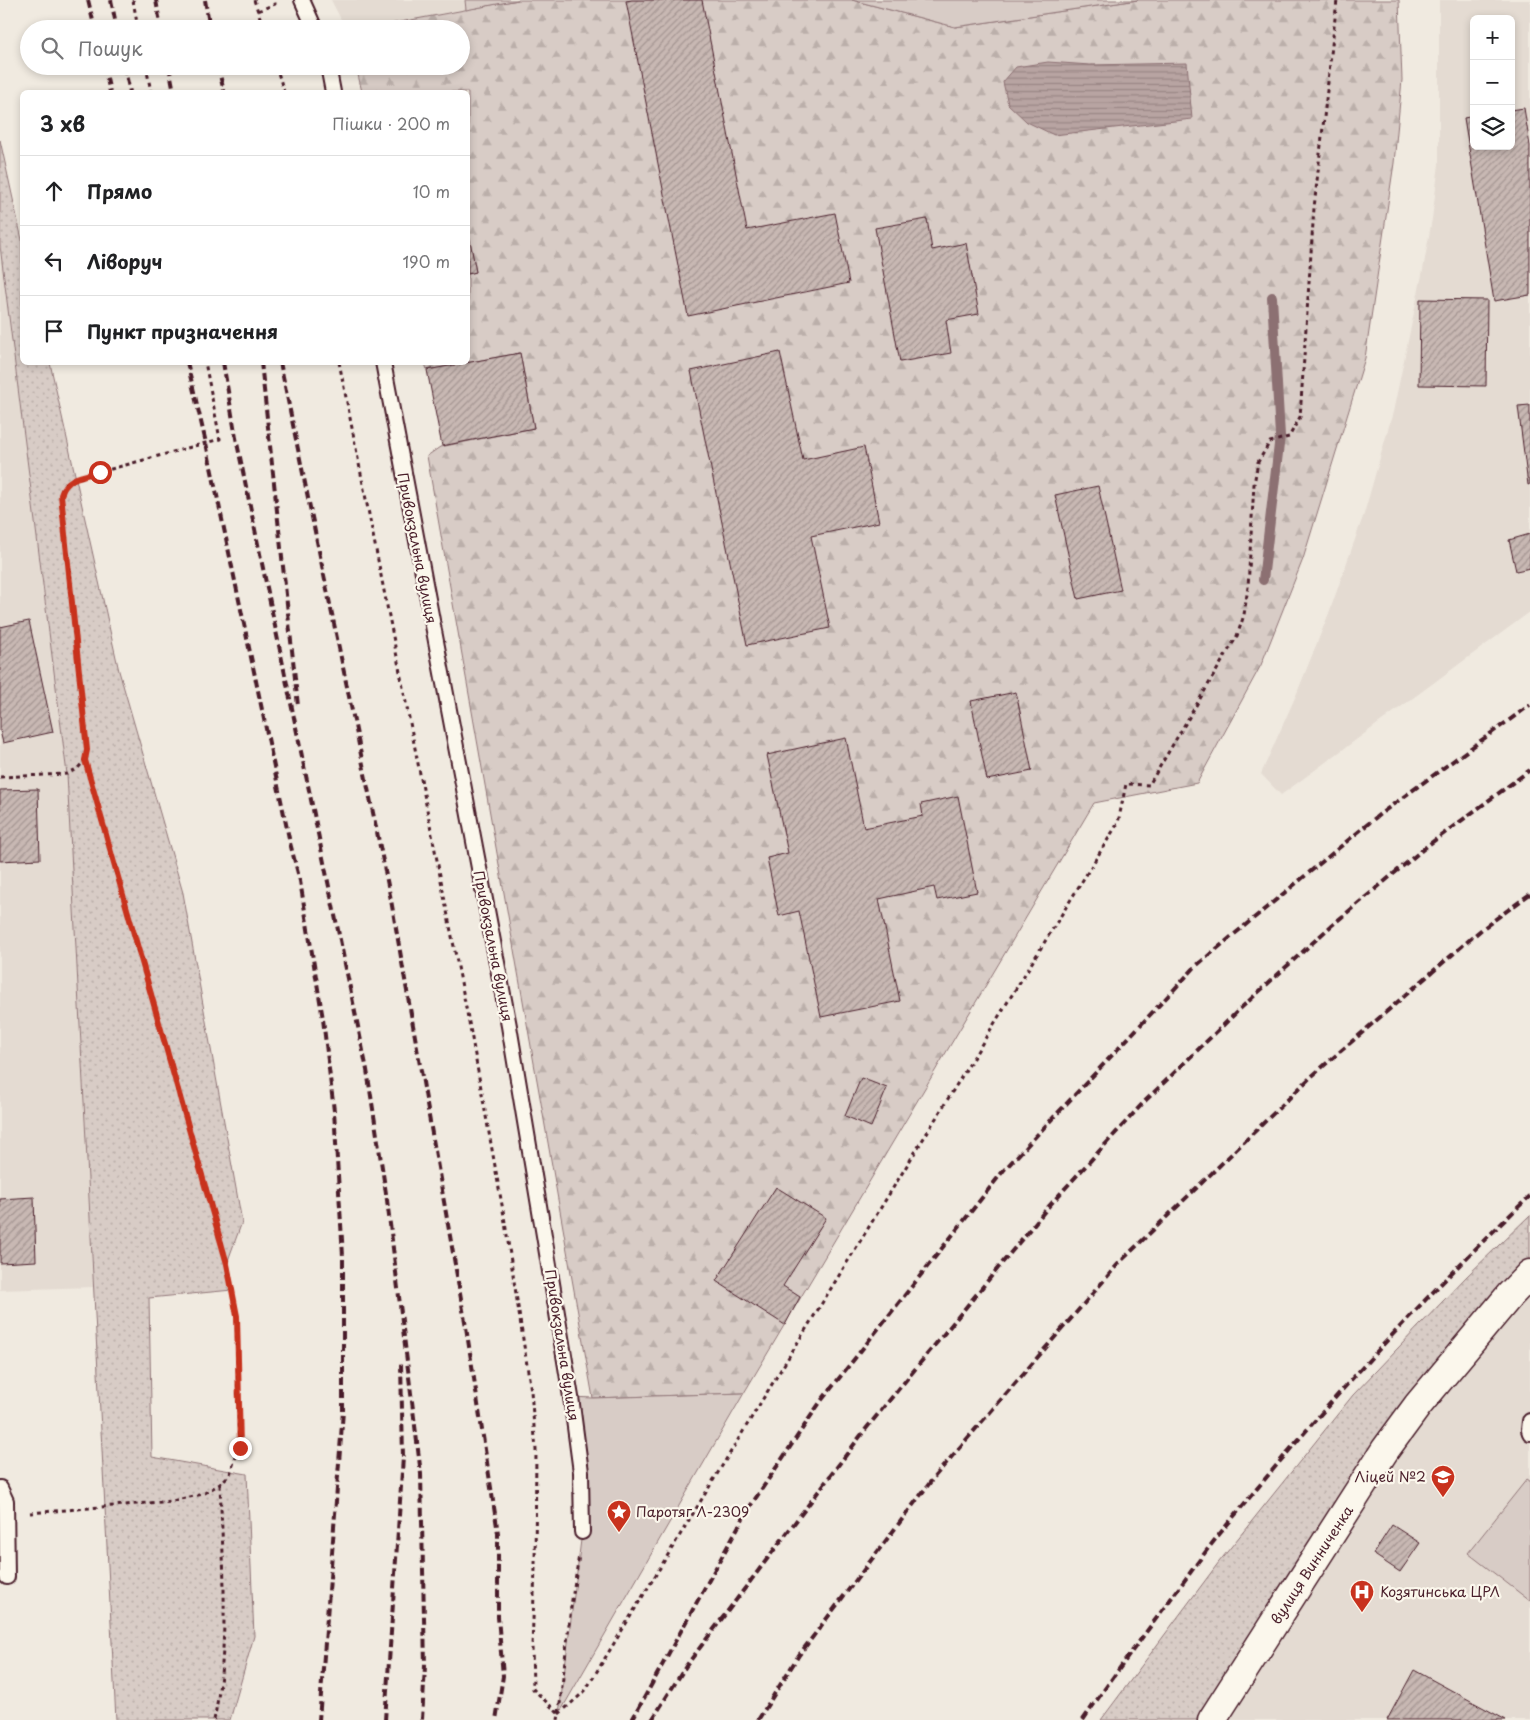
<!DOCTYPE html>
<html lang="uk">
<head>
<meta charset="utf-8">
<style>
  :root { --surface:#fff; --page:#f6f6f6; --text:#202124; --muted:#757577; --line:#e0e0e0 }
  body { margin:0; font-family:"Playpen Sans",sans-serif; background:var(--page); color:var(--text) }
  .controls { position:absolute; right:15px; top:15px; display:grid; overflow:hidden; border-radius:8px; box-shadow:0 2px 8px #0003 }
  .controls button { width:45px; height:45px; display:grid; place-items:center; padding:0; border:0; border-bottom:1px solid var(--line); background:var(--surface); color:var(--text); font:25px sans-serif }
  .stop { position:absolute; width:15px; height:15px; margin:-11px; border:4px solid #c8321e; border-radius:50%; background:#fff }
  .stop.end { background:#c8321e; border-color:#fff; box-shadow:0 1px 5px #0008 }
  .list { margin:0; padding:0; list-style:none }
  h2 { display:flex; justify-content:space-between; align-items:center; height:65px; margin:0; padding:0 20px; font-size:21px }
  h2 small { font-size:16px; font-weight:400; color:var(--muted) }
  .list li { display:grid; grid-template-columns:32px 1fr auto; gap:15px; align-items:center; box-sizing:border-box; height:70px; padding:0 20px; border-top:1px solid var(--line) }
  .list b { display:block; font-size:19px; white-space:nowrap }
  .list em { font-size:16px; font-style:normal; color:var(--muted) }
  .icon { flex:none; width:28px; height:28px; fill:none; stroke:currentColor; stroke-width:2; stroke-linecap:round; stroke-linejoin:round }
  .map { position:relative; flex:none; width:1530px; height:1720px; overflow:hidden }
  .search { position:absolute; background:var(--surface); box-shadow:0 2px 8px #0003; left:20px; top:20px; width:450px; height:55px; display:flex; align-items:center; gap:12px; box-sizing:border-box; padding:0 18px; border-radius:28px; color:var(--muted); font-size:19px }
  .panel { position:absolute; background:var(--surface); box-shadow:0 2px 8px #0003; left:20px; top:90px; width:450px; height:275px; border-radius:8px }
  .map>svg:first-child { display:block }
  .built { fill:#e4dbd2; fill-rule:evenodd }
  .grass { fill:url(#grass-dots); stroke:#917678 }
  .forest { fill:url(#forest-firs); stroke:#917678 }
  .park { fill:#d8ccc6; stroke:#917678 }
  .water { fill:url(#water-rules); stroke:#8c6f72 }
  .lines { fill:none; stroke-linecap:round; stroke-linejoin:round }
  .stream { stroke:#8c6f72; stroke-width:10 }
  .building { fill:url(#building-hatch); stroke:#4a1f2b }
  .service-casing { stroke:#4a1f2b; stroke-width:18 }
  .minor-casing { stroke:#4a1f2b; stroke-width:31 }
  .path { stroke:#4a1f2b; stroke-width:3; stroke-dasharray:4 4; stroke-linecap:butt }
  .service { stroke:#fbf7ec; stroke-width:14 }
  .minor { stroke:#fbf7ec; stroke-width:28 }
  .rail { stroke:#4a1f2b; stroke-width:4; stroke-dasharray:8 4; stroke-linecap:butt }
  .route { stroke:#c8321e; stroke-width:6 }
  .labels { text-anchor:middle; stroke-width:4.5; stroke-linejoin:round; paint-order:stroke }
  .street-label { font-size:14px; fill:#4a1f2b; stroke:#fbf7ec }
  .poi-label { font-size:14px; fill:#4a1f2b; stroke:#fbf7ec; text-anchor:start }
</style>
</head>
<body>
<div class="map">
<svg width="1530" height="1720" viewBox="0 0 1530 1720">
  <defs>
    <pattern id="grass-dots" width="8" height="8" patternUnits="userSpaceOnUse" patternTransform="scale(1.25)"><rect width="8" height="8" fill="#d8ccc6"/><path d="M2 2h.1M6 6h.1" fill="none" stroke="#bbafaa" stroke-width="1.8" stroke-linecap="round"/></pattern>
    <pattern id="forest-firs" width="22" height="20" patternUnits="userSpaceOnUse" patternTransform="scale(1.25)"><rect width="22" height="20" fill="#d8ccc6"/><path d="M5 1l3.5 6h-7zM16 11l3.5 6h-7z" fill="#bbafaa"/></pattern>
    <pattern id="water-rules" width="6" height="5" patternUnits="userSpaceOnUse" patternTransform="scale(1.25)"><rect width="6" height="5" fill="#b8a4a2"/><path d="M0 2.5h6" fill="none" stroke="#988584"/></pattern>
    <pattern id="building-hatch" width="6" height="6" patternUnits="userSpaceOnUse" patternTransform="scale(1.25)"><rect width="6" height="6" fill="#c8b8b3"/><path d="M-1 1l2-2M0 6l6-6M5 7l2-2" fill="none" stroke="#a49592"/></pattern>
  </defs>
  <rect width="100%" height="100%" fill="#f0eae0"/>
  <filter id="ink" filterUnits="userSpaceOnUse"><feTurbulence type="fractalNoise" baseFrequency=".02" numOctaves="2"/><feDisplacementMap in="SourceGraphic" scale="10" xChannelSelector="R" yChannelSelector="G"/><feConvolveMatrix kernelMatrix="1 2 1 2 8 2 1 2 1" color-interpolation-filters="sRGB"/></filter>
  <g filter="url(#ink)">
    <!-- built -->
    <g class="built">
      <polygon points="331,0 465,0 466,10 363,29 346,29"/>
      <path d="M 1439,0 L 1530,0 L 1530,612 L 1281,795 L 1261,774 L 1297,693 L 1329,613 L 1364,514 L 1393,412 L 1423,270 L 1432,219 L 1439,164 ZM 1474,19 L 1511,19 L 1511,146 L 1474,146 Z"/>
      <polygon points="0,246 67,774 93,1287 0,1290"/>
      <polygon points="1530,1274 1530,1720 1214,1720 1325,1546"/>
    </g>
    <!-- grass -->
    <g class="grass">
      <polygon points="0,140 22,240 22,362 50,363 119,671 183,893 242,1222 227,1263 232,1290 149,1298 152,1457 247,1474 254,1636 230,1720 116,1720 67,774 0,246"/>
      <polygon points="1530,1215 1530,1274 1453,1363 1214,1720 1101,1720 1219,1562 1353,1395 1466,1277"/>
    </g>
    <!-- forest -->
    <polygon class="forest" points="518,0 852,0 955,27 1138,0 1399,0 1402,80 1394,163 1365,358 1303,559 1261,665 1197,783 1094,803 744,1393 593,1398 427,456 440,447 534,428 520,353 427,370 425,363 468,362 468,274 476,272 468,230 468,92 362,92 356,66 461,66 461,29 363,29"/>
    <!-- park -->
    <g class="park">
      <polygon points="465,0 518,0 466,10"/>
      <polygon points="852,0 1138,0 955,27"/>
      <polygon points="744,1393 559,1714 582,1532 571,1397 593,1398"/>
      <polygon points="1527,1479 1530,1481 1530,1601 1468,1553"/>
    </g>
    <!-- water -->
    <polygon class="water" points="1048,62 1090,65 1187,63 1192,119 1054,135 1027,122 1008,104 1003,82 1016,67"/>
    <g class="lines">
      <!-- stream -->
      <polyline class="stream" points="1263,580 1280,436 1272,297"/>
    </g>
    <!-- building -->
    <g class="building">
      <polygon points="632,0 702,0 747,230 835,213 849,283 688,316 626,1"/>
      <polygon points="1524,108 1530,146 1530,295 1494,301 1464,118 1474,116 1474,146 1511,146 1511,110"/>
      <polygon points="927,219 932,250 966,243 979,314 946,320 951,353 900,362 875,228"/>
      <polygon points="468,230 476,272 468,274"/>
      <polygon points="1420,299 1487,300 1486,386 1419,385"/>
      <polygon points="780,352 803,460 864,447 879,522 811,536 830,628 747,645 691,371"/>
      <polygon points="520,353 534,428 442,446 427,370"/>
      <polygon points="1530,405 1530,484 1528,485 1518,406"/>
      <polygon points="1098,486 1121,590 1078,599 1055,495"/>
      <polygon points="1530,534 1530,568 1516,571 1509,540"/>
      <polygon points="29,621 53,732 3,743 0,731 0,627"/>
      <polygon points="1016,692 1032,771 987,780 971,701"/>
      <polygon points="846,738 864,828 923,816 921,804 958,796 977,892 937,900 934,887 879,899 900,1001 821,1017 799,911 779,916 767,858 788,853 767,755"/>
      <polygon points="38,789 40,859 0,861 0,790"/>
      <polygon points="861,1078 887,1088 871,1127 845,1116"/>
      <polygon points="776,1187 826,1218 783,1286 800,1297 785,1325 716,1281"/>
      <polygon points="34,1197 36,1261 0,1263 0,1199"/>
      <polygon points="1392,1525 1420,1543 1400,1572 1373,1554"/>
      <polygon points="1414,1670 1506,1720 1387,1720"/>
    </g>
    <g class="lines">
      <defs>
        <g id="service">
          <polyline points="302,0 315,29"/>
          <polyline points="328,66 333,92"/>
          <polyline points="383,362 509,1026 571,1397 581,1472 582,1532"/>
          <polyline points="1530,1421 1529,1430 1530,1433"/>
          <polyline points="0,1488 6,1501 7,1577"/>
        </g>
        <polyline id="minor" points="1212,1720 1385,1450 1418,1405 1510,1295 1530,1274"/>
      </defs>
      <!-- service casing -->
      <use href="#service" class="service-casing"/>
      <!-- minor casing -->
      <use href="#minor" class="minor-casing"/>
      <!-- path -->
      <g class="path">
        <polyline points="133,0 138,29"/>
        <polyline points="254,0 264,29"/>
        <polyline points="258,11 275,4 275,0"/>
        <polyline points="146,66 151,92"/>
        <polyline points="276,66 284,92"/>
        <polyline points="339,362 471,1033 504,1216 531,1391 536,1450 535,1568 532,1646 533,1689 559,1714 558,1720"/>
        <polyline points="0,777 67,774 78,768 85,760 87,750 61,495 64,486 71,480 220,439 205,362"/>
        <polyline points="30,1513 172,1501 203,1494 220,1484 230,1474 239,1447 237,1317 227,1263 85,760"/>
        <polyline points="559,1713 571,1606 579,1555"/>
        <polyline points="559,1714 585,1691 761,1402 1118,823 1126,784 1149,785 1237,636 1244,615 1248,587 1254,484 1258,462 1270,442 1289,437 1300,417 1314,208 1337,0"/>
        <path d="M 214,1720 C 230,1643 223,1563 220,1484"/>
      </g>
      <!-- service -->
      <use href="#service" class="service"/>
      <!-- minor -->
      <use href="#minor" class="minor"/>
      <!-- rail -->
      <g class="rail">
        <polyline points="88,0 95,29"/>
        <polyline points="111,0 117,29"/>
        <polyline points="156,0 161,29"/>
        <polyline points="205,0 210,29"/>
        <polyline points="104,66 110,92"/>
        <polyline points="124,66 130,92"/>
        <polyline points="169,66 174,92"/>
        <polyline points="218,66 224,92"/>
        <polyline points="187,362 206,443 290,843 300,881 323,1019 334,1111 343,1256 343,1411 319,1720"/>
        <polyline points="223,362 236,438 367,1070 387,1200 421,1474 425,1666 422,1720"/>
        <polyline points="261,362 298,706"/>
        <polyline points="280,362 391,900 466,1327 498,1533 498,1617 503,1676 496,1720"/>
        <polyline points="385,1720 403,1457 401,1364"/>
        <polyline points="632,1720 747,1511 821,1401 1004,1170 1197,965 1380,814 1530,705"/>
        <polyline points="652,1720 686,1666 865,1430 1049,1206 1144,1102 1241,1008 1331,926 1427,846 1530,770"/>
        <polyline points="758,1720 799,1655 935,1476 1119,1263 1312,1076 1482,929 1530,894"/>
        <path d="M 1083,1720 C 1114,1675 1146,1632 1179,1588 C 1193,1569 1207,1549 1222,1531 C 1318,1413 1420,1300 1530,1196"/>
      </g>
    </g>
  </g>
  <g class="lines" filter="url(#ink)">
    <!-- route -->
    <path class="route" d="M 100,472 C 83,476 67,476 61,495 L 87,750 L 85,760 L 227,1264 L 237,1316 L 240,1448"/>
  </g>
  <!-- icons -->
  <defs>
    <symbol id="school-pin" viewBox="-11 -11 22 30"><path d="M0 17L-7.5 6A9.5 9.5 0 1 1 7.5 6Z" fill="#c8321e" stroke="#fbf7ec"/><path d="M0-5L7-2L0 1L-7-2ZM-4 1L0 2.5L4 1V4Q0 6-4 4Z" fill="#fff"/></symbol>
    <symbol id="sight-pin" viewBox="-11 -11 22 30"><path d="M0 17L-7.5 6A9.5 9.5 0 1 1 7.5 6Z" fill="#c8321e" stroke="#fbf7ec"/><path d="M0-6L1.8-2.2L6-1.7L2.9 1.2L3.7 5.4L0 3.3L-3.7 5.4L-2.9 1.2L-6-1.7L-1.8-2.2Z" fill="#fff"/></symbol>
    <symbol id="hospital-pin" viewBox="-11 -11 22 30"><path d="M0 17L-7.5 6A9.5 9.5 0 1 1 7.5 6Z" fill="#c8321e" stroke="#fbf7ec"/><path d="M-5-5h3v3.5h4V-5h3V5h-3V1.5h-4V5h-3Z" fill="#fff"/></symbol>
  </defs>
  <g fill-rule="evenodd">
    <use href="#school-pin" x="1429" y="1463" width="28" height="38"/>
    <use href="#sight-pin" x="605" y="1498" width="28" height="38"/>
    <use href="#hospital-pin" x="1348" y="1578" width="28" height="38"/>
  </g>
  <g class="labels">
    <!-- street labels -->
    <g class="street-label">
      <text transform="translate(417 548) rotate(79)" y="5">Привокзальна вулиця</text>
      <text transform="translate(493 946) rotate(79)" y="5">Привокзальна вулиця</text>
      <text transform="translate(562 1345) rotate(81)" y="5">Привокзальна вулиця</text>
      <text transform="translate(1312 1565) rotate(-57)" y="5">вулиця Винниченка</text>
    </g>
    <!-- poi labels -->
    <g class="poi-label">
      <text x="1426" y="1482" text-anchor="end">Ліцей №2</text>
      <text x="636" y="1517">Паротяг Л-2309</text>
      <text x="1380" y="1597">Козятинська ЦРЛ</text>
    </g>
  </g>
</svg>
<div class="controls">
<button>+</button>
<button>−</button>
<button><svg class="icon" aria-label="layers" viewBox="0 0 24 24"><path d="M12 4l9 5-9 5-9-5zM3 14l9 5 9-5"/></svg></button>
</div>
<div class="stop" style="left:100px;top:472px"></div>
<div class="stop end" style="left:240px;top:1448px"></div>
<div class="search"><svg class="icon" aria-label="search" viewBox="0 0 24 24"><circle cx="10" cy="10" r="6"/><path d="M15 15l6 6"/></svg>Пошук</div>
<section class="panel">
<h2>3 хв<small>Пішки · 200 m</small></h2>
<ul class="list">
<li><svg class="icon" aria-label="ahead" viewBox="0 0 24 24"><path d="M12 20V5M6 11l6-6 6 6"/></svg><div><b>Прямо</b></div><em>10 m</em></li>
<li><svg class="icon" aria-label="left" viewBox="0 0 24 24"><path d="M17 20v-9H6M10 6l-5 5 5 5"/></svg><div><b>Ліворуч</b></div><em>190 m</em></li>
<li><svg class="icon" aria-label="arrive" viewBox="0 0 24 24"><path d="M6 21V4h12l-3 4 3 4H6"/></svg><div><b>Пункт призначення</b></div></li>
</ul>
</section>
</div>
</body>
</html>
